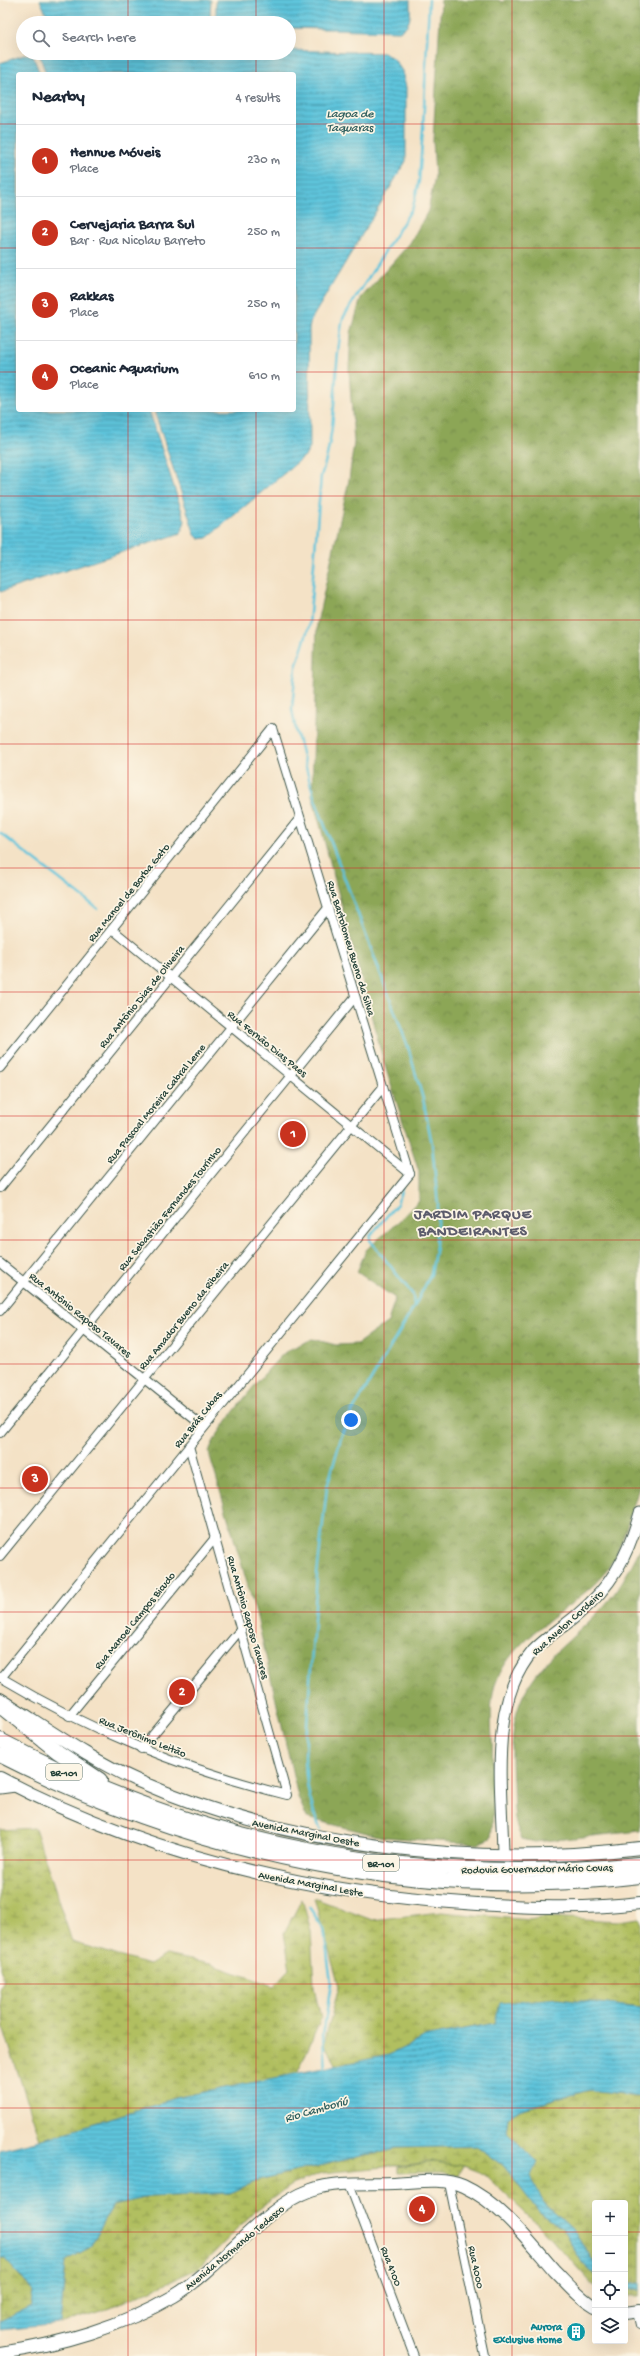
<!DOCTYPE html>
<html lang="en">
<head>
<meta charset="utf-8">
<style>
  :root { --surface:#fff; --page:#f2f2f3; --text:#1f2937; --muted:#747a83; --line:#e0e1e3; --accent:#c8321e }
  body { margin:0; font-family:"Gochi Hand",sans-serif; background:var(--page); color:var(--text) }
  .controls { position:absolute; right:12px; bottom:12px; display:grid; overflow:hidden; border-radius:4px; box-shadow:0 4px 16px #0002 }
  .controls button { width:36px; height:36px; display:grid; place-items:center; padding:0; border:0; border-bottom:1px solid var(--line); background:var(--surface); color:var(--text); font:20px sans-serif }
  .you { position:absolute; left:351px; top:1420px; width:14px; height:14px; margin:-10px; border:3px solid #fff; border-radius:50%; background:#1a73e8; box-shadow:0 0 0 6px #1a73e833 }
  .badge { display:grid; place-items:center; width:26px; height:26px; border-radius:50%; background:var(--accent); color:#fff; font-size:13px; font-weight:700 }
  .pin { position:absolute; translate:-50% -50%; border:2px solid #fff; box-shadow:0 1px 4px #0006 }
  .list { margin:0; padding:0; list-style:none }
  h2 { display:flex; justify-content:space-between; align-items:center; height:52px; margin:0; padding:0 16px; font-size:17px }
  h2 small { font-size:13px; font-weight:400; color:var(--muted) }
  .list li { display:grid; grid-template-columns:26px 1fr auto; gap:12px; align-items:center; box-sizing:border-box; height:72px; padding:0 16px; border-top:1px solid var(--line) }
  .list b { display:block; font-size:15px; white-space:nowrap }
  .list p { margin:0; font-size:13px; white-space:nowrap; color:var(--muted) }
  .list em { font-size:13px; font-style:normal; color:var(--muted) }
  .icon { flex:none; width:22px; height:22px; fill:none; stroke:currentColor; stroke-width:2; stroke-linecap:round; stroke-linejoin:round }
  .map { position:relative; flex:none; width:640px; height:2356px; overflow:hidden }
  .search { position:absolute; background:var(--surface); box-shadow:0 4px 16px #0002; left:16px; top:16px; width:280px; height:44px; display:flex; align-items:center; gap:10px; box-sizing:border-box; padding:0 14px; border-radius:22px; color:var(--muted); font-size:15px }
  .panel { position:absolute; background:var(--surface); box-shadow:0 4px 16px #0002; left:16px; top:72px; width:280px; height:340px; border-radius:4px }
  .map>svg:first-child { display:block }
  .forest { fill:url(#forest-crowns); stroke:#567246 }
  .wetland { fill:url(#wetland-marsh); stroke:#687e4a }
  .park { fill:url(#park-dots); stroke:#687e4a }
  .water { fill:url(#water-rules); stroke:#3e8088 }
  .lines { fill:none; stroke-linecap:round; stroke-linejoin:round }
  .stream { stroke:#5ec4dc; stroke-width:2.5 }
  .street-casing { stroke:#3f564a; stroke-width:10 }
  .secondary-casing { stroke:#3f564a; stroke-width:13 }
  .primary-casing { stroke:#3f564a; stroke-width:14 }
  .highway-casing { stroke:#3f564a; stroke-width:16 }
  .street { stroke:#fff; stroke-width:8 }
  .secondary { stroke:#fff; stroke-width:11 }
  .primary { stroke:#fff; stroke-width:12 }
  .highway { stroke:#fff; stroke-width:14 }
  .grid { fill:none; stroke:#d62828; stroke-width:1; stroke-opacity:0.55 }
  .labels { text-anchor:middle; stroke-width:3.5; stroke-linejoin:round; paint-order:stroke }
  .shield { fill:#fcf5e5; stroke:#617469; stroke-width:1 }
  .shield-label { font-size:10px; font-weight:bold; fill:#1f3d34 }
  .street-label { font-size:11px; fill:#1f3d34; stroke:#fcf5e5 }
  .culture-label { font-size:11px; font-weight:bold; fill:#0d838f; stroke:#fcf5e5; text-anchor:end }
  .water-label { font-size:12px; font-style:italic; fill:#2f5f5e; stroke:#fcf5e5 }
  .district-label { font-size:15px; font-weight:bold; letter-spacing:1px; fill:#5c5c6c; stroke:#fcf5e5 }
</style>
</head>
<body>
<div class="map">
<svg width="640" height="2356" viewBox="0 0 640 2356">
  <defs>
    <pattern id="forest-crowns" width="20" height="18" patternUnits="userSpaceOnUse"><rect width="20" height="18" fill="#8ca657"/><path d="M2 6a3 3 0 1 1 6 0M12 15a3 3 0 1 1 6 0" fill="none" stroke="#728849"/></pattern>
    <pattern id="wetland-marsh" width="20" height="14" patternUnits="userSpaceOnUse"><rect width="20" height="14" fill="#b1bf61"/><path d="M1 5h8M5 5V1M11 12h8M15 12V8" fill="none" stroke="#8f9c51"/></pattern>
    <pattern id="park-dots" width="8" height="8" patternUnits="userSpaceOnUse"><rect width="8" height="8" fill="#b1bf61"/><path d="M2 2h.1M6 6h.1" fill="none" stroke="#8f9c51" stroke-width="1.8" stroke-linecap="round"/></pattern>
    <pattern id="water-rules" width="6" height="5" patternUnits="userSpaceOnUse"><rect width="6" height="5" fill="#5ec4dc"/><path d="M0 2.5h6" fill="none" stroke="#4da0b3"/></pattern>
  </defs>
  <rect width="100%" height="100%" fill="#fcf5e5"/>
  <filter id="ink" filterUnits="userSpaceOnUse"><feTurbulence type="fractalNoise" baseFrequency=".025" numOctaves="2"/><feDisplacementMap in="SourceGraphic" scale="8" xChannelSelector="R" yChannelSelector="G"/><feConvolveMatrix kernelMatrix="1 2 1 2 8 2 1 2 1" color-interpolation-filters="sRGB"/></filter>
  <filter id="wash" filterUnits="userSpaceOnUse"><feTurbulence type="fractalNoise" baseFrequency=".012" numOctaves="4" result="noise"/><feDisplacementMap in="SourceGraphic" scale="16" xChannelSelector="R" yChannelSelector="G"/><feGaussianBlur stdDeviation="0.9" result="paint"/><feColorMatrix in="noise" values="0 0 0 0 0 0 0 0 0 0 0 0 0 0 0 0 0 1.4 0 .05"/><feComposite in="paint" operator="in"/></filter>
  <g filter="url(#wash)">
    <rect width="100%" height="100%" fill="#f4e2c6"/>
    <!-- forest -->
    <g class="forest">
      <path d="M 441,0 L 498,0 L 502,2 L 505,0 L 640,0 L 640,1484 C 632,1510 621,1553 604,1574 C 570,1613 513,1633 495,1685 C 490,1701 491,1722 492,1739 C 493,1772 495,1805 491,1838 L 478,1844 L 383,1837 L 307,1818 L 298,1797 L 257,1617 L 209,1453 C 210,1437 267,1369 282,1355 C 289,1348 303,1344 312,1339 L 336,1345 L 357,1344 L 388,1322 L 395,1298 L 357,1272 L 366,1250 L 399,1221 L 419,1200 L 419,1172 L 384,1063 L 312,795 L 317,623 L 349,480 L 354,442 L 349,370 L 351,333 L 361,298 L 410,243 L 428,211 L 435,176 L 433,140 Z"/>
      <path d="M 640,1549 L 640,1831 L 535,1842 L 522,1839 C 512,1821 514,1801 513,1780 C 511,1751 511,1718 525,1692 C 543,1658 578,1635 603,1607 C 619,1590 630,1569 640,1549 Z"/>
    </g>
    <!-- wetland -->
    <g class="wetland">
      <polygon points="35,1828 72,1942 149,1965 166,1955 210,1964 274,1986 290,1969 284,1933 302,1899 311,1931 314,1987 321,2019 297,2074 175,2098 40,2140 4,2030 0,1990 4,1979 0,1967 0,1830"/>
      <polygon points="314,1898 372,1920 441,1912 529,1920 548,1917 618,1921 640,1918 640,2008 558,1998 495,2023 428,2036 389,2055 338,2067 324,2044 339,1986"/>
      <polygon points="589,2090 640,2096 640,2282 625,2284 625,2203 595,2203 595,2264 575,2232 543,2202 506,2131 508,2117 519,2110"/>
      <polygon points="477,2146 503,2165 538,2211 562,2228 583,2264 595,2275 595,2287 540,2227 484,2174 463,2166 435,2162 322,2173 291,2185 255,2211 199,2268 116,2306 60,2324 66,2261 90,2247 113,2205 149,2197 230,2193 262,2179 396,2148"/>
      <polygon points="0,2259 5,2259 33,2291 31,2306 0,2321"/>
      <rect x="625" y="2289" width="15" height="7"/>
    </g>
    <!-- park -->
    <polygon class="park" points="435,2162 463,2166 459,2176 440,2172 397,2173 397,2167"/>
    <!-- water -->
    <g class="water">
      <polygon points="40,0 211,0 210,17 207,23 50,22"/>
      <path d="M 216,0 L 410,0 C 410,13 413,25 399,31 L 289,28 L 289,23 L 220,23 L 216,16 Z"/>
      <polygon points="289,50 384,53 394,59 402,71 406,87 406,161 311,320 309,329 310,447 306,455 207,538 199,539 195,535 154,410 294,410 294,74 46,74 39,53 289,53"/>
      <polygon points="27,54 33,56 40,74 18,74 18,410 149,410 185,521 181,533 0,592 0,63"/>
      <polygon points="558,1998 640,2008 640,2096 589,2090 519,2110 508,2118 506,2131 537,2162 531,2176 543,2202 575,2232 595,2264 595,2275 583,2264 562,2228 538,2211 503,2165 477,2146 396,2148 262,2179 230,2193 149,2197 113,2205 90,2247 66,2261 60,2324 0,2330 0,2321 31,2306 33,2291 5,2259 0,2259 0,2150 40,2140 175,2098 389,2055 428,2036 495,2023 500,2003"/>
      <polygon points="640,2282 640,2289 625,2289 625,2284"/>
    </g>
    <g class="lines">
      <!-- stream -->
      <g class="stream">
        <polyline points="0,833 98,909"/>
        <polyline points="402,1188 397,1204 370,1236 370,1240 413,1295 414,1307"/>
        <path d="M 320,1829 C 310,1805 305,1783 305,1756 L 317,1575 L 327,1487 L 343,1431 L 352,1412 L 414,1307 L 431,1274 L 436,1246 L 438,1205 L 432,1144 L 423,1099 L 408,1047 L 314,797 L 296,731 L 292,709 L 296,667 L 309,626 L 321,476 C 339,426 332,369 343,318 L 413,207 L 419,181 L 423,129 L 429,0"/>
        <polyline points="309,1907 324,1929 331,1983 323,2036 325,2071"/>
      </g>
    </g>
  </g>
  <g filter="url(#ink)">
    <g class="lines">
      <defs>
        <g id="street">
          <polyline points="273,729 410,1174"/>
          <polyline points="112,929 409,1173"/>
          <polyline points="0,1068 273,729"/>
          <polyline points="0,1188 300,818"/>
          <polyline points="0,1263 204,1427"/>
          <polyline points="0,1311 328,908"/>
          <polyline points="0,1433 355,997"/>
          <polyline points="0,1556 383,1087"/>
          <path d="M 0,1677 C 92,1732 183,1769 287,1795 L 189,1446"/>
          <polyline points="1,1678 410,1174"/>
          <polyline points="69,1716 215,1538"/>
          <polyline points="141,1749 241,1629"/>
          <polyline points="449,2183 485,2356"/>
          <polyline points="349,2184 414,2356"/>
          <polyline points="637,2312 640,2325"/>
        </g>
        <g id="secondary">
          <polyline points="0,1788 15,1786"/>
          <path d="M 503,1854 C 502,1790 488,1703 533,1651 C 545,1638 562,1628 576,1616 C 612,1586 627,1558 640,1513"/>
        </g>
        <g id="primary">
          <path d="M 0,1699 C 45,1727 89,1759 136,1780 C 286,1847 478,1868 640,1848"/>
          <path d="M 0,1778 C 145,1854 302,1892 464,1903 C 522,1907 582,1910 640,1903"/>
          <polyline points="625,2313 640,2311"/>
          <path d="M 0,2353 C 59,2345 123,2326 174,2296 C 221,2268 261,2208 311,2190 C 337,2181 367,2184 394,2183 C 415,2182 443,2177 463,2186 C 500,2203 528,2240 554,2270 C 567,2283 579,2298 595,2307"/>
        </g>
        <g id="highway">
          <polyline points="0,1706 58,1752 100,1780"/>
          <path d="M 0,1740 C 203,1848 412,1886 640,1864"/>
          <path d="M 0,1755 C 197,1855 419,1903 640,1876"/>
        </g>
      </defs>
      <!-- street casing -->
      <use href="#street" class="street-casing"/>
      <!-- secondary casing -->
      <use href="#secondary" class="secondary-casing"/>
      <!-- primary casing -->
      <use href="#primary" class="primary-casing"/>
      <!-- highway casing -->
      <use href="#highway" class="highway-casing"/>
      <!-- street -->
      <use href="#street" class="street"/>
      <!-- secondary -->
      <use href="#secondary" class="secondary"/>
      <!-- primary -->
      <use href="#primary" class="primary"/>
      <!-- highway -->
      <use href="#highway" class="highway"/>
    </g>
  </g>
  <!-- grid -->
  <path class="grid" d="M 128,0 L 128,23M 256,0 L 256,23M 384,0 L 384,2356M 512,0 L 512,2356M 128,53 L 128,74M 256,53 L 256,74M 0,124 L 18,124M 294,124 L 640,124M 0,248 L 18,248M 294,248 L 640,248M 0,372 L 18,372M 294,372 L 640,372M 128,410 L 128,2356M 256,410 L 256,2356M 0,496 L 640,496M 0,620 L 640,620M 0,744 L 640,744M 0,868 L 640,868M 0,992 L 640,992M 0,1116 L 640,1116M 0,1240 L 640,1240M 0,1364 L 640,1364M 0,1488 L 640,1488M 0,1612 L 640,1612M 0,1736 L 640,1736M 0,1860 L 640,1860M 0,1984 L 640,1984M 0,2108 L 640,2108M 0,2232 L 595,2232M 625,2232 L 640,2232"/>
  <!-- icons -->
  <defs>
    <symbol id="building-disc" viewBox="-11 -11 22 22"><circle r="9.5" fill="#0f9aa8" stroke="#fcf5e5"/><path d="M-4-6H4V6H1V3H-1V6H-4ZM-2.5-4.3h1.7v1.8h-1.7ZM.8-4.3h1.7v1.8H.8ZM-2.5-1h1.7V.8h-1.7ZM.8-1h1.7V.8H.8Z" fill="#fff"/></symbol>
  </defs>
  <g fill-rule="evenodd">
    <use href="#building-disc" x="565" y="2321" width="22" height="22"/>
  </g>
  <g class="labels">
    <!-- shield labels -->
    <g class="shield">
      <rect x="46" y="1764" width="36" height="16" rx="3"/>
      <rect x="363" y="1855" width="36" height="16" rx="3"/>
    </g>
    <g class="shield-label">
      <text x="64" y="1776">BR-101</text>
      <text x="381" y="1867">BR-101</text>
    </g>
    <!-- street labels -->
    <g class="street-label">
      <text transform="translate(128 892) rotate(-51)" y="4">Rua Manoel de Borba Gato</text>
      <text transform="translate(352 948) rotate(73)" y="4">Rua Bartolomeu Bueno da Silva</text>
      <text transform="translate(141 996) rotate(-51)" y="4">Rua Antônio Dias de Oliveira</text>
      <text transform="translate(268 1043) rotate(39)" y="4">Rua Fernão Dias Paes</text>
      <text transform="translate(155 1103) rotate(-51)" y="4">Rua Pascoal Moreira Cabral Leme</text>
      <text transform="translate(169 1208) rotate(-51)" y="4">Rua Sebastião Fernandes Tourinho</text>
      <text transform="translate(81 1314) rotate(39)" y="4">Rua Antônio Raposo Tavares</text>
      <text transform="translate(183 1315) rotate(-51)" y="4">Rua Amador Bueno da Ribeira</text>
      <text transform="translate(197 1419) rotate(-51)" y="4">Rua Brás Cubas</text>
      <text transform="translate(249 1617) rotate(74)" y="4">Rua Antônio Raposo Tavares</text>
      <text transform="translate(134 1620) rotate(-51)" y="4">Rua Manoel Campos Bicudo</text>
      <text transform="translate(567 1622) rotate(-42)" y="4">Rua Avelon Cordeiro</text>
      <text transform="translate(143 1736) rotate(22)" y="4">Rua Jerônimo Leitão</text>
      <text transform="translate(306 1832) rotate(11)" y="4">Avenida Marginal Oeste</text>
      <text transform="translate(537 1868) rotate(-1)" y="4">Rodovia Governador Mário Covas</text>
      <text transform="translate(311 1883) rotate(10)" y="4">Avenida Marginal Leste</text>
      <text transform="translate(234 2247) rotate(-40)" y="4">Avenida Normando Tedesco</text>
      <text transform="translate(392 2266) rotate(69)" y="4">Rua 4100</text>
      <text transform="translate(477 2267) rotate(78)" y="4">Rua 4000</text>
    </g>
    <!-- culture labels -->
    <g class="culture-label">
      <text x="562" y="2330">Aurora<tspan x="562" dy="13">Exclusive Home</tspan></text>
    </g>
    <!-- water labels -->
    <g class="water-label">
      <text x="350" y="117">Lagoa de<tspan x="350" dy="14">Taquaras</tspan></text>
      <text transform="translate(316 2109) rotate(-16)" y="4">Rio Camboriú</text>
    </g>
    <!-- district labels -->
    <g class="district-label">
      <text x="473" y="1218">JARDIM PARQUE<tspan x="473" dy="17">BANDEIRANTES</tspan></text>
    </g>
  </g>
</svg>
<div class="controls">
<button>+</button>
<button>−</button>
<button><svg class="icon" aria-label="locate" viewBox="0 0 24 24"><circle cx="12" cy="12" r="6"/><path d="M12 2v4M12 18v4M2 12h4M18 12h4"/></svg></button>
<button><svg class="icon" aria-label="layers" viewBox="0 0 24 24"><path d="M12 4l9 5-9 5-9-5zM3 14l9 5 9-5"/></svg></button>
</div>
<div class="you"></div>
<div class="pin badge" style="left:293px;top:1134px">1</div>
<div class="pin badge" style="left:182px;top:1692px">2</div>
<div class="pin badge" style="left:35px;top:1479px">3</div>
<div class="pin badge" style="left:422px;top:2209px">4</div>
<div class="search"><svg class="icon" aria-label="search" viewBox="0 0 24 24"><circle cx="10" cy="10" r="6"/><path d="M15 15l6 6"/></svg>Search here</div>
<section class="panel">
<h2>Nearby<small>4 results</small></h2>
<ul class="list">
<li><span class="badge">1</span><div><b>Hennue Móveis</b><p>Place</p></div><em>230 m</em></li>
<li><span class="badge">2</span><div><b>Cervejaria Barra Sul</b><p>Bar · Rua Nicolau Barreto</p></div><em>250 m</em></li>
<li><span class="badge">3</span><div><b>Rakkas</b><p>Place</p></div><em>250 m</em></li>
<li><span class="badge">4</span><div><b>Oceanic Aquarium</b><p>Place</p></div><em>610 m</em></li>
</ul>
</section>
</div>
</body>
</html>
